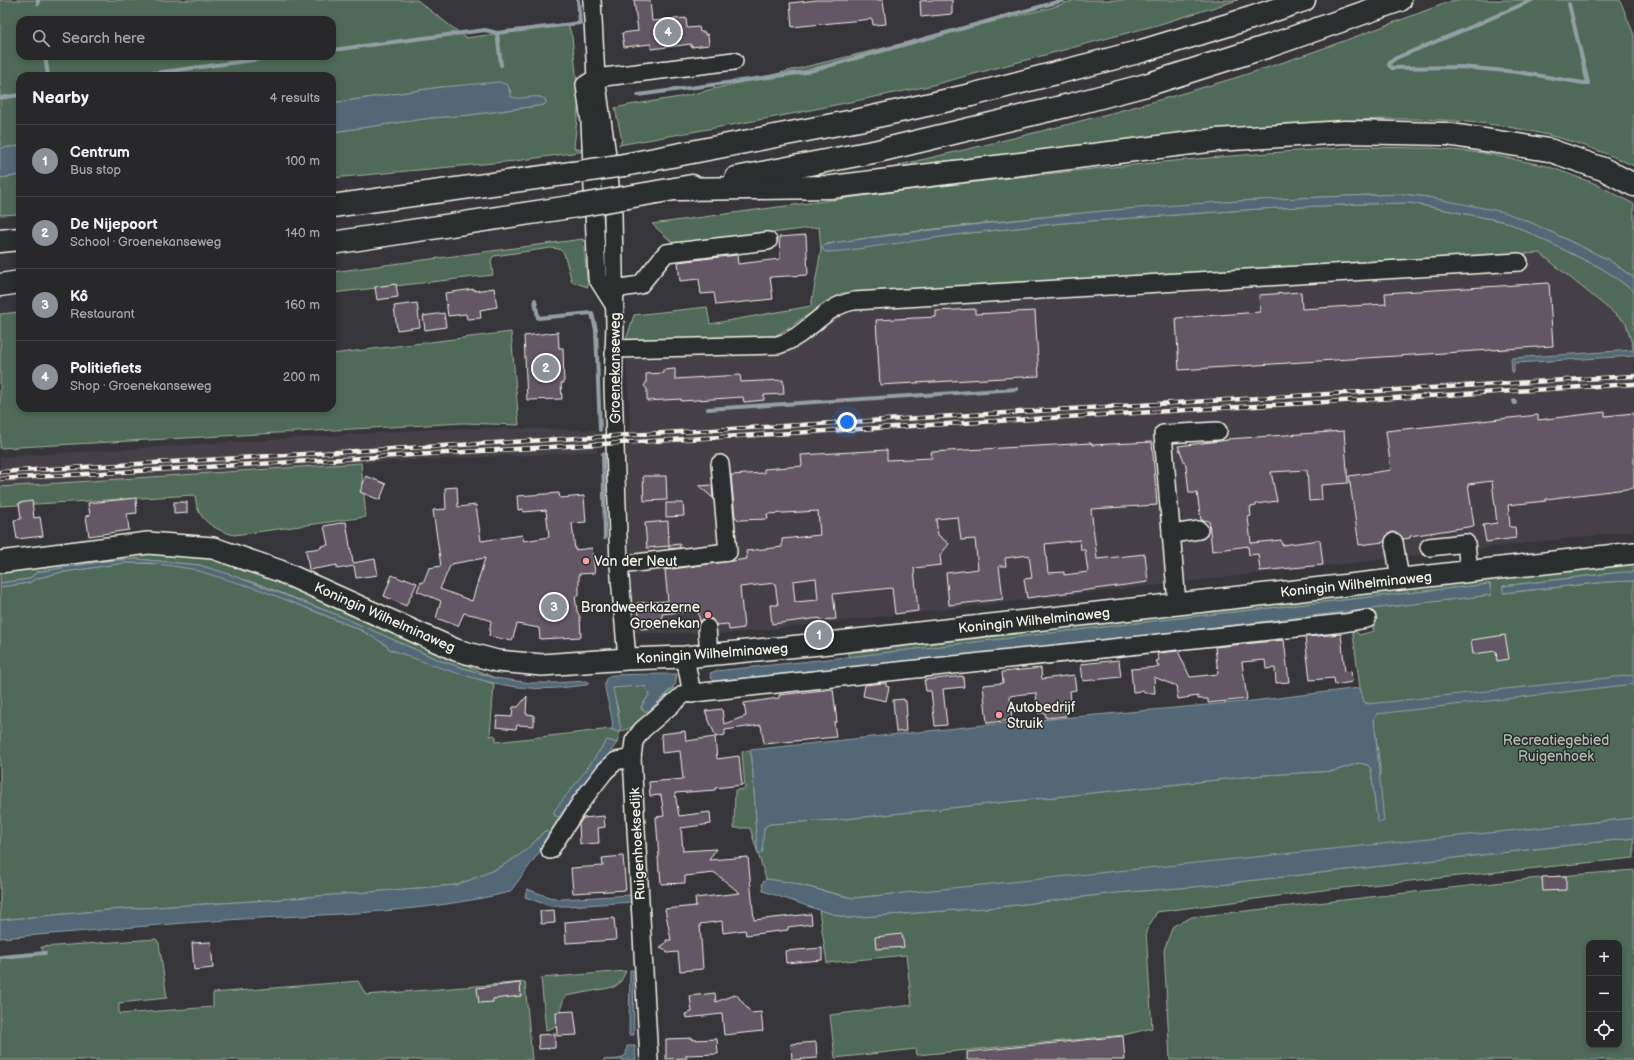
<!DOCTYPE html>
<html lang="en">
<head>
<meta charset="utf-8">
<style>
  :root { --surface:#28282b; --page:#343437; --text:#f1f3f6; --muted:#a5a6a9; --line:#444447; --accent:#8c9099 }
  body { margin:0; font-family:"Balsamiq Sans",sans-serif; background:var(--page); color:var(--text) }
  .controls { position:absolute; right:12px; bottom:12px; display:grid; overflow:hidden; border-radius:8px; box-shadow:0 2px 6px #0003 }
  .controls button { width:36px; height:36px; display:grid; place-items:center; padding:0; border:0; border-bottom:1px solid var(--line); background:var(--surface); color:var(--text); font:20px sans-serif }
  .you { position:absolute; left:847px; top:422px; width:14px; height:14px; margin:-10px; border:3px solid #fff; border-radius:50%; background:#1a73e8; box-shadow:0 0 0 6px #1a73e833 }
  .badge { display:grid; place-items:center; width:26px; height:26px; border-radius:50%; background:var(--accent); color:#fff; font-size:13px; font-weight:700 }
  .pin { position:absolute; translate:-50% -50%; border:2px solid #fff; box-shadow:0 1px 4px #0006 }
  .list { margin:0; padding:0; list-style:none }
  h2 { display:flex; justify-content:space-between; align-items:center; height:52px; margin:0; padding:0 16px; font-size:17px }
  h2 small { font-size:13px; font-weight:400; color:var(--muted) }
  .list li { display:grid; grid-template-columns:26px 1fr auto; gap:12px; align-items:center; box-sizing:border-box; height:72px; padding:0 16px; border-top:1px solid var(--line) }
  .list b { display:block; font-size:15px; white-space:nowrap }
  .list p { margin:0; font-size:13px; white-space:nowrap; color:var(--muted) }
  .list em { font-size:13px; font-style:normal; color:var(--muted) }
  .icon { flex:none; width:22px; height:22px; fill:none; stroke:currentColor; stroke-width:2; stroke-linecap:round; stroke-linejoin:round }
  .map { position:relative; flex:none; width:1634px; height:1060px; overflow:hidden }
  .search { position:absolute; background:var(--surface); box-shadow:0 2px 6px #0003; left:16px; top:16px; width:320px; height:44px; display:flex; align-items:center; gap:10px; box-sizing:border-box; padding:0 14px; border-radius:12px; color:var(--muted); font-size:15px }
  .panel { position:absolute; background:var(--surface); box-shadow:0 2px 6px #0003; left:16px; top:72px; width:320px; height:340px; border-radius:12px }
  .map>svg:first-child { display:block }
  .built { fill:#443f46 }
  .green { fill:#506a58; stroke:#a2aea0; fill-rule:evenodd }
  .water { fill:#526876; stroke:#939fa4 }
  .lines { fill:none; stroke-linecap:round; stroke-linejoin:round }
  .stream { stroke:#939fa4; stroke-width:4 }
  .building { fill:#645765; stroke:#f4f1e8; fill-rule:evenodd }
  .minor-casing { stroke:#f4f1e8; stroke-width:20 }
  .major-casing { stroke:#f4f1e8; stroke-width:24 }
  .highway-casing { stroke:#f4f1e8; stroke-width:25 }
  .minor { stroke:#2a2d2e; stroke-width:17 }
  .major { stroke:#2a2d2e; stroke-width:21 }
  .highway { stroke:#2a2d2e; stroke-width:22 }
  .rail-casing { stroke:#f4f1e8; stroke-width:4.5 }
  .rail { stroke:#2a2d2e; stroke-width:3; stroke-dasharray:9; stroke-linecap:butt }
  .highway-bridge-casing { stroke:#f4f1e8; stroke-width:25; stroke-linecap:butt }
  .highway-bridge { stroke:#2a2d2e; stroke-width:22 }
  .poi-dot { fill:#ff9aa2; stroke:#2a2d2e; stroke-width:1.5 }
  .labels { text-anchor:middle; stroke-width:3; stroke-linejoin:round; paint-order:stroke }
  .street-label { font-size:14px; fill:#f4f1e8; stroke:#2a2d2e }
  .poi-label { font-size:14px; fill:#f4f1e8; stroke:#2a2d2e; text-anchor:start }
  .park-label { font-size:14px; fill:#b2bbae; stroke:#2a2d2e }
</style>
</head>
<body>
<div class="map">
<svg width="1634" height="1060" viewBox="0 0 1634 1060">
  <rect width="100%" height="100%" fill="#363539"/>
  <filter id="ink" filterUnits="userSpaceOnUse"><feTurbulence type="fractalNoise" baseFrequency=".025" numOctaves="2"/><feDisplacementMap in="SourceGraphic" scale="8" xChannelSelector="R" yChannelSelector="G"/><feConvolveMatrix kernelMatrix="1 2 1 2 8 2 1 2 1" color-interpolation-filters="sRGB"/></filter>
  <g filter="url(#ink)">
    <!-- built -->
    <g class="built">
      <polygon points="1540,253 1626,323 1634,351 1634,531 728,634 636,633 633,628 626,449 630,422 625,343 775,336 842,293"/>
      <polygon points="485,428 596,430 597,452 361,463 0,487 0,457 436,429"/>
    </g>
    <!-- green -->
    <g class="green">
      <path d="M 0,0 L 417,0 L 466,38 L 568,24 L 572,37 L 579,99 L 574,148 L 586,151 L 515,161 L 332,178 L 332,132 L 431,118 L 470,115 L 544,105 L 546,103 L 541,97 L 515,99 L 511,97 L 510,89 L 441,87 L 332,103 L 332,76 L 20,76 L 20,146 L 0,148 ZM 20,20 L 332,20 L 332,56 L 20,56 Z"/>
      <polygon points="1075,0 1238,0 1157,25 929,86 781,116 619,145 622,140 615,108 629,105 680,97 1050,8"/>
      <path d="M 1454,0 L 1620,0 L 1634,35 L 1634,166 C 1488,95 1322,121 1167,138 C 1078,147 989,155 900,167 L 899,165 C 1013,139 1126,111 1238,77 C 1311,54 1382,27 1454,0 Z"/>
      <path d="M 1357,147 L 1432,148 L 1483,153 L 1547,166 L 1596,184 L 1634,204 L 1634,278 L 1609,260 L 1532,223 L 1427,197 L 1404,194 C 1210,200 1017,215 826,244 L 826,252 L 970,233 L 1063,223 L 1259,209 L 1362,204 L 1410,203 L 1507,222 L 1603,269 L 1634,291 L 1634,351 L 1626,323 L 1540,253 L 842,293 L 775,336 L 625,343 L 634,315 L 707,307 L 710,324 L 811,306 L 821,250 L 819,227 L 675,245 L 652,224 C 887,192 1121,161 1357,147 Z"/>
      <polygon points="20,175 20,214 0,215 0,178"/>
      <polygon points="583,239 588,287 572,282 564,253 559,249 551,248 494,256 491,260 493,275 332,293 332,272"/>
      <polygon points="20,312 20,408 332,408 332,354 511,332 519,425 463,423 0,448 0,314"/>
      <path d="M 361,463 L 366,517 L 234,535 C 219,531 202,523 197,507 C 196,503 196,499 195,495 L 0,506 L 0,487 Z"/>
      <polygon points="138,552 203,557 232,565 314,596 495,678 441,661 340,616 261,585 199,565 137,559 105,561 37,572 29,579 0,583 0,570"/>
      <polygon points="1634,559 1634,572 1603,574 1503,586 1504,593 1606,582 1634,581 1634,818 1113,873 853,898 788,882 766,879 750,828 734,828 735,790 745,789 742,752 750,750 752,758 756,821 755,823 763,851 762,845 764,828 769,824 835,820 1264,775 1334,771 1359,763 1368,765 1371,769 1377,820 1380,770 1374,719 1377,714 1390,712 1364,702 1360,688 1352,626 1359,635 1374,631 1370,609 1491,595 1490,584 1197,616 849,657 847,652 862,647"/>
      <path d="M 124,563 C 146,563 169,564 191,568 C 238,577 284,599 328,617 C 345,624 379,635 389,649 L 494,684 L 490,736 L 494,735 L 496,737 L 496,742 L 611,729 L 620,732 L 618,709 L 612,690 L 614,687 L 643,686 L 648,689 L 649,695 L 641,707 L 642,710 L 649,711 L 673,688 L 678,691 C 660,706 643,725 620,732 L 617,743 L 607,740 L 586,770 L 561,818 L 550,834 L 546,831 L 543,832 C 523,860 487,874 456,885 L 270,900 L 108,910 L 0,920 L 0,587 L 29,583 L 35,579 L 58,573 Z"/>
      <polygon points="1634,838 1634,858 1323,890 1157,912 1146,931 1152,1028 1124,1035 917,1055 916,1049 835,1058 830,1015 912,1005 906,955 827,963 819,910 847,918 999,907 1116,893 1230,884 1238,882"/>
      <path d="M 1634,870 L 1634,1060 L 1170,1060 L 1164,950 L 1173,926 L 1192,917 L 1548,877 ZM 1589,943 L 1619,943 L 1619,1045 L 1589,1045 Z"/>
      <polygon points="156,939 159,943 167,998 119,1003 119,1014 213,1007 213,993 358,981 366,995 525,982 532,1060 0,1060 0,958 44,954 41,947"/>
      <path d="M 626,971 L 620,983 L 614,987 L 566,996 C 559,1005 562,1015 557,1026 L 546,1030 L 541,978 Z"/>
    </g>
    <!-- water -->
    <g class="water">
      <path d="M 499,82 L 508,85 L 511,97 C 522,101 535,93 545,99 L 546,103 L 544,105 L 470,115 L 431,118 L 332,132 L 332,103 L 441,87 Z"/>
      <polygon points="20,146 20,175 0,178 0,148"/>
      <path d="M 1404,194 L 1427,197 L 1504,212 L 1532,223 L 1609,260 L 1634,278 L 1634,291 L 1603,269 L 1507,222 L 1410,203 L 1362,204 L 1259,209 L 1063,223 L 970,233 L 843,251 L 826,252 L 823,250 L 822,246 L 838,242 C 933,230 1029,217 1126,209 C 1218,201 1311,197 1404,194 Z"/>
      <polygon points="1634,350 1634,356 1514,363 1514,372 1512,372 1511,358"/>
      <path d="M 137,559 L 199,565 L 229,574 L 340,616 L 441,661 L 495,678 L 531,683 L 554,683 L 586,681 L 589,682 L 587,685 C 568,687 548,690 529,688 C 483,685 432,665 389,649 L 386,645 L 361,630 L 317,612 L 258,589 L 192,569 L 151,563 L 124,563 L 58,573 L 35,579 L 29,583 L 0,587 L 0,583 L 29,579 L 37,572 L 105,561 Z"/>
      <polygon points="1622,572 1634,572 1634,581 1606,582 1503,593 1503,586"/>
      <polygon points="1490,584 1491,595 1199,629 1112,641 714,681 711,678 710,673 716,671 865,655 1197,616"/>
      <path d="M 677,674 L 675,685 L 649,711 L 644,711 L 641,707 L 649,695 L 646,687 L 640,686 L 613,688 L 621,730 L 618,732 L 612,730 C 614,719 608,705 606,693 C 605,688 603,680 609,676 C 612,674 668,674 677,674 Z"/>
      <polygon points="1634,675 1634,684 1377,714 1374,719 1384,821 1379,823 1377,820 1371,769 1368,765 1359,763 1334,771 1264,775 835,820 769,824 764,828 762,853 758,853 755,823 756,821 752,758 750,750 984,725 1252,701 1360,688 1364,702 1368,704"/>
      <polygon points="607,740 617,743 561,818 554,815 554,811 586,770"/>
      <polygon points="1634,818 1634,838 1238,882 1230,884 1116,893 999,907 847,918 819,910 763,891 762,883 766,879 788,882 843,896 853,898 874,896"/>
      <path d="M 546,831 L 550,834 L 549,839 L 510,892 C 423,913 332,914 242,919 C 161,924 81,932 0,938 L 0,920 L 108,910 L 270,900 L 456,885 C 487,874 523,860 543,832 Z"/>
      <polygon points="527,889 549,897 561,899 631,895 632,902 568,906 550,906 525,897"/>
      <polygon points="630,970 633,970 634,1035 629,1035"/>
      <polygon points="627,1046 635,1046 636,1060 603,1060 619,1059 626,1055"/>
    </g>
    <g class="lines">
      <!-- stream -->
      <g class="stream">
        <polyline points="38,0 38,4"/>
        <polyline points="1532,0 1471,27 1396,58 1390,62 1389,65 1392,68 1460,67 1518,72 1583,83 1588,83 1569,4"/>
        <polyline points="332,50 485,30 497,33"/>
        <polyline points="45,56 48,76"/>
        <polyline points="501,65 497,33 580,23 578,0"/>
        <polyline points="132,76 283,56"/>
        <polyline points="638,95 806,72 1064,0"/>
        <polyline points="0,98 20,95"/>
        <polyline points="535,300 538,318 592,313 596,330 600,430"/>
        <polyline points="1514,401 1515,403"/>
        <polyline points="708,409 1017,389"/>
        <polyline points="603,454 605,538"/>
        <polyline points="0,957 45,953"/>
      </g>
    </g>
    <!-- building -->
    <g class="building">
      <polygon points="634,0 650,0 652,21 686,18 687,28 699,27 700,32 705,32 705,35 708,34 709,45 691,47 691,44 651,49 651,44 624,47 622,33 638,31"/>
      <polygon points="817,0 883,0 886,24 873,25 872,19 792,27 790,3"/>
      <polygon points="932,0 952,0 952,14 921,17 920,1"/>
      <polygon points="806,235 808,275 770,277 773,299 716,305 714,293 701,294 699,279 680,281 678,262 737,255 738,264 780,259 779,237"/>
      <polygon points="1549,283 1553,346 1179,370 1176,318 1260,312 1259,295 1301,292 1302,309 1386,304 1385,293"/>
      <polygon points="396,284 398,297 377,300 375,287"/>
      <polygon points="494,288 497,307 480,310 481,318 467,319 466,314 448,316 445,293 474,289 475,291"/>
      <polygon points="417,303 420,327 397,330 394,306"/>
      <polygon points="975,309 975,314 1035,311 1039,376 880,385 876,320 936,317 936,311"/>
      <polygon points="444,313 446,327 425,330 423,316"/>
      <polygon points="558,332 559,348 563,348 564,383 561,383 562,399 527,400 524,336"/>
      <polygon points="675,369 675,379 740,375 741,382 783,380 784,394 764,395 764,400 744,402 743,397 681,401 681,399 647,401 647,389 644,386 646,383 646,374 663,373 663,370"/>
      <polygon points="1605,412 1605,416 1634,413 1634,488 1546,499 1546,501 1508,505 1510,527 1515,527 1516,538 1486,542 1483,525 1497,523 1492,481 1468,484 1474,526 1410,536 1410,538 1403,539 1398,533 1392,532 1387,535 1384,542 1359,545 1349,476 1391,470 1386,431 1538,415 1538,420"/>
      <polygon points="1344,431 1348,483 1321,485 1322,500 1309,501 1307,470 1271,472 1277,501 1256,504 1256,506 1250,507 1251,516 1248,517 1251,543 1281,540 1282,545 1320,540 1323,565 1260,571 1258,554 1249,555 1248,546 1212,551 1209,521 1201,520 1197,493 1189,493 1186,466 1178,446 1228,440 1228,439"/>
      <path d="M 1152,442 L 1157,505 L 1091,509 L 1097,559 L 1145,554 L 1148,582 L 1027,598 L 1024,579 L 1032,578 L 1029,555 L 1005,558 L 1006,566 L 999,566 L 1003,599 L 949,605 L 946,573 L 978,569 L 975,539 L 961,540 L 958,517 L 936,519 L 938,535 L 949,544 L 940,555 L 941,565 L 914,568 L 918,611 L 895,614 L 892,588 L 833,594 L 836,619 L 820,620 L 820,618 L 772,624 L 770,605 L 778,605 L 775,583 L 740,587 L 744,628 L 729,630 L 728,624 L 716,625 L 712,619 L 707,618 L 700,622 L 698,610 L 662,614 L 663,627 L 641,629 L 637,603 L 668,601 L 665,570 L 747,559 L 746,551 L 782,547 L 782,539 L 820,535 L 818,511 L 767,514 L 768,519 L 739,520 L 735,517 L 731,475 L 764,473 L 764,469 L 802,466 L 801,455 L 887,450 L 887,460 L 932,458 L 931,452 L 1091,443 L 1092,445 ZM 1080,540 L 1081,550 L 1085,550 L 1088,572 L 1064,575 L 1064,572 L 1048,573 L 1045,544 ZM 816,578 L 818,600 L 795,602 L 793,581 Z"/>
      <polygon points="366,476 386,484 380,500 360,492"/>
      <polygon points="643,476 666,476 667,500 644,501"/>
      <polygon points="712,485 713,498 699,486"/>
      <path d="M 457,487 L 458,507 L 476,505 L 481,541 L 522,535 L 524,541 L 549,537 L 546,510 L 523,512 L 523,509 L 518,510 L 517,496 L 559,493 L 560,498 L 584,496 L 586,522 L 572,523 L 575,550 L 592,548 L 595,573 L 579,574 L 579,596 L 575,596 L 577,611 L 580,617 L 581,637 L 540,639 L 539,628 L 517,624 L 512,641 L 489,636 L 491,621 L 478,616 L 464,613 L 458,626 L 436,618 L 441,601 L 417,591 L 421,582 L 423,583 L 429,568 L 441,566 L 433,510 L 446,509 L 445,488 ZM 485,558 L 472,601 L 440,589 L 451,564 Z"/>
      <polygon points="136,498 137,513 127,514 129,530 89,536 86,516 90,515 88,503"/>
      <polygon points="32,501 34,518 40,517 43,536 17,539 14,520 21,519 19,503"/>
      <polygon points="174,502 187,502 187,513 174,514"/>
      <polygon points="666,503 683,503 684,516 666,517"/>
      <polygon points="668,521 669,545 680,544 680,548 669,549 669,546 647,548 645,523"/>
      <polygon points="346,522 353,563 375,559 378,575 356,578 354,566 337,569 337,565 309,570 306,550 321,548 321,546 328,545 324,526"/>
      <polygon points="392,575 404,580 405,578 417,583 406,606 384,596"/>
      <polygon points="1341,634 1345,672 1351,671 1352,682 1335,685 1334,678 1310,680 1305,637"/>
      <polygon points="1505,635 1509,659 1497,661 1496,651 1473,654 1471,640"/>
      <polygon points="1284,640 1289,682 1276,683 1275,668 1266,669 1265,660 1242,662 1247,699 1208,703 1208,699 1198,699 1198,696 1178,699 1176,686 1154,677 1155,693 1144,693 1144,691 1133,692 1131,669 1159,667 1156,661 1159,660 1157,654 1160,653 1178,651 1190,677 1218,674 1215,647"/>
      <polygon points="1119,660 1121,677 1083,681 1081,664"/>
      <polygon points="1041,668 1042,679 1074,675 1076,690 1070,691 1071,701 1064,702 1066,716 1046,718 1045,713 1038,713 1036,693 1023,694 1010,696 1012,720 987,723 983,685 1003,683 1002,672"/>
      <polygon points="963,676 964,687 943,689 947,725 935,726 931,691 926,691 924,680"/>
      <polygon points="884,683 886,683 886,686 889,687 886,701 863,696 865,685"/>
      <polygon points="833,689 837,722 834,722 836,737 764,744 761,725 725,730 725,735 716,737 705,711 722,709 724,724 746,716 744,703 779,698 779,695"/>
      <polygon points="527,696 526,714 534,715 534,726 517,725 516,729 496,727 497,716 512,717 513,707 518,707"/>
      <polygon points="904,699 904,701 906,701 907,716 905,716 906,731 896,732 893,700"/>
      <polygon points="685,731 686,741 715,737 717,759 739,756 742,785 715,788 715,790 675,793 679,816 710,812 711,824 681,828 683,851 716,849 709,860 748,857 754,920 811,914 812,924 788,927 788,930 746,935 745,930 723,933 722,921 700,924 703,969 680,971 678,952 667,953 666,950 660,947 666,943 666,940 671,940 665,909 696,906 695,898 740,893 715,873 685,876 685,883 661,884 660,871 659,871 658,857 659,857 656,817 664,816 661,795 650,796 649,782 683,779 680,751 662,753 661,734"/>
      <polygon points="604,816 605,827 598,828 599,843 580,844 579,824 583,818"/>
      <polygon points="623,856 626,890 573,893 571,868 603,866 602,858"/>
      <polygon points="1566,876 1566,890 1543,891 1542,877"/>
      <polygon points="554,910 555,923 541,924 540,911"/>
      <polygon points="614,918 616,940 566,943 565,922"/>
      <polygon points="902,934 904,947 876,949 875,937"/>
      <polygon points="211,942 213,968 194,970 192,943"/>
      <polygon points="822,948 822,960 786,963 785,951"/>
      <polygon points="520,983 521,996 493,999 493,1002 479,1003 477,988"/>
      <polygon points="715,993 716,1002 736,994 751,1013 761,1012 763,1031 724,1035 722,1014 686,1018 685,1014 692,1012 690,996"/>
      <polygon points="574,1011 577,1035 557,1036 556,1012"/>
      <polygon points="555,1034 555,1048 539,1049 538,1035"/>
      <polygon points="1123,1036 1125,1060 967,1060 967,1052"/>
      <polygon points="693,1038 693,1040 717,1039 718,1054 686,1055 687,1058 666,1059 666,1039"/>
      <polygon points="816,1042 817,1058 792,1060 791,1044"/>
    </g>
    <g class="lines">
      <defs>
        <g id="minor">
          <polyline points="592,0 596,78 607,155 613,215 615,325 613,385 619,565 627,659"/>
          <polyline points="614,289 640,285 666,253 768,241"/>
          <polyline points="614,305 597,278 590,122 585,85 596,78 734,61"/>
          <path d="M 614,349 L 778,345 C 807,337 823,306 854,301 L 1519,262"/>
          <polyline points="1171,534 1199,530"/>
          <polyline points="1394,542 1400,579"/>
          <polyline points="1429,547 1466,543 1469,571"/>
          <polyline points="619,565 728,552 720,464"/>
          <polyline points="1177,604 1163,434 1218,431"/>
          <polyline points="707,628 709,655"/>
          <polyline points="685,657 692,694"/>
          <polyline points="550,850 581,802 605,771 616,761 632,758"/>
          <polyline points="649,1060 632,758 634,741 642,730 684,694 1344,623 1367,619"/>
        </g>
        <polyline id="major" points="0,562 148,543 213,548 280,571 456,650 497,661 542,665 627,659 685,657 820,644 1634,553"/>
        <g id="highway">
          <polyline points="624,165 864,119 971,95 1142,51 1251,18 1304,0"/>
          <polyline points="736,178 878,151 1070,105 1146,85 1269,46 1400,0"/>
          <polyline points="678,189 832,187 1216,140 1345,132 1446,134 1549,150 1603,169 1634,185"/>
          <polyline points="628,197 692,186"/>
          <polyline points="332,206 572,173"/>
          <polyline points="0,241 20,239"/>
          <polyline points="332,243 577,206"/>
          <polyline points="0,285 20,282"/>
        </g>
      </defs>
      <!-- minor casing -->
      <use href="#minor" class="minor-casing"/>
      <!-- major casing -->
      <use href="#major" class="major-casing"/>
      <!-- highway casing -->
      <use href="#highway" class="highway-casing"/>
      <!-- minor -->
      <use href="#minor" class="minor"/>
      <!-- major -->
      <use href="#major" class="major"/>
      <!-- highway -->
      <use href="#highway" class="highway"/>
      <defs>
        <g id="rail">
          <polyline points="0,472 1634,376"/>
          <polyline points="0,479 1634,384"/>
        </g>
      </defs>
      <!-- rail casing -->
      <use href="#rail" class="rail-casing"/>
      <!-- rail -->
      <use href="#rail" class="rail"/>
      <defs>
        <g id="highway-bridge">
          <polyline points="572,173 624,165"/>
          <polyline points="577,206 628,197"/>
        </g>
      </defs>
      <!-- highway-bridge casing -->
      <use href="#highway-bridge" class="highway-bridge-casing"/>
      <!-- highway-bridge -->
      <use href="#highway-bridge" class="highway-bridge"/>
    </g>
  </g>
  <!-- markers -->
  <g class="poi-dot">
    <circle cx="586" cy="561" r="4"/>
    <circle cx="708" cy="615" r="4"/>
    <circle cx="999" cy="715" r="4"/>
  </g>
  <g class="labels">
    <!-- street labels -->
    <g class="street-label">
      <text transform="translate(615 368) rotate(-90)" y="5">Groenekanseweg</text>
      <text transform="translate(1356 584) rotate(-6)" y="5">Koningin Wilhelminaweg</text>
      <text transform="translate(385 617) rotate(24)" y="5">Koningin Wilhelminaweg</text>
      <text transform="translate(1034 620) rotate(-6)" y="5">Koningin Wilhelminaweg</text>
      <text transform="translate(712 653) rotate(-4)" y="5">Koningin Wilhelminaweg</text>
      <text transform="translate(637 844) rotate(-93)" y="5">Ruigenhoeksedijk</text>
    </g>
    <!-- poi labels -->
    <g class="poi-label">
      <text x="594" y="566">Van der Neut</text>
      <text x="700" y="612" text-anchor="end">Brandweerkazerne<tspan x="700" dy="16">Groenekan</tspan></text>
      <text x="1007" y="712">Autobedrijf<tspan x="1007" dy="16">Struik</tspan></text>
    </g>
    <!-- park labels -->
    <g class="park-label">
      <text x="1556" y="745">Recreatiegebied<tspan x="1556" dy="16">Ruigenhoek</tspan></text>
    </g>
  </g>
</svg>
<div class="controls">
<button>+</button>
<button>−</button>
<button><svg class="icon" aria-label="locate" viewBox="0 0 24 24"><circle cx="12" cy="12" r="6"/><path d="M12 2v4M12 18v4M2 12h4M18 12h4"/></svg></button>
</div>
<div class="you"></div>
<div class="pin badge" style="left:819px;top:635px">1</div>
<div class="pin badge" style="left:546px;top:368px">2</div>
<div class="pin badge" style="left:554px;top:607px">3</div>
<div class="pin badge" style="left:668px;top:32px">4</div>
<div class="search"><svg class="icon" aria-label="search" viewBox="0 0 24 24"><circle cx="10" cy="10" r="6"/><path d="M15 15l6 6"/></svg>Search here</div>
<section class="panel">
<h2>Nearby<small>4 results</small></h2>
<ul class="list">
<li><span class="badge">1</span><div><b>Centrum</b><p>Bus stop</p></div><em>100 m</em></li>
<li><span class="badge">2</span><div><b>De Nijepoort</b><p>School · Groenekanseweg</p></div><em>140 m</em></li>
<li><span class="badge">3</span><div><b>Kô</b><p>Restaurant</p></div><em>160 m</em></li>
<li><span class="badge">4</span><div><b>Politiefiets</b><p>Shop · Groenekanseweg</p></div><em>200 m</em></li>
</ul>
</section>
</div>
</body>
</html>
